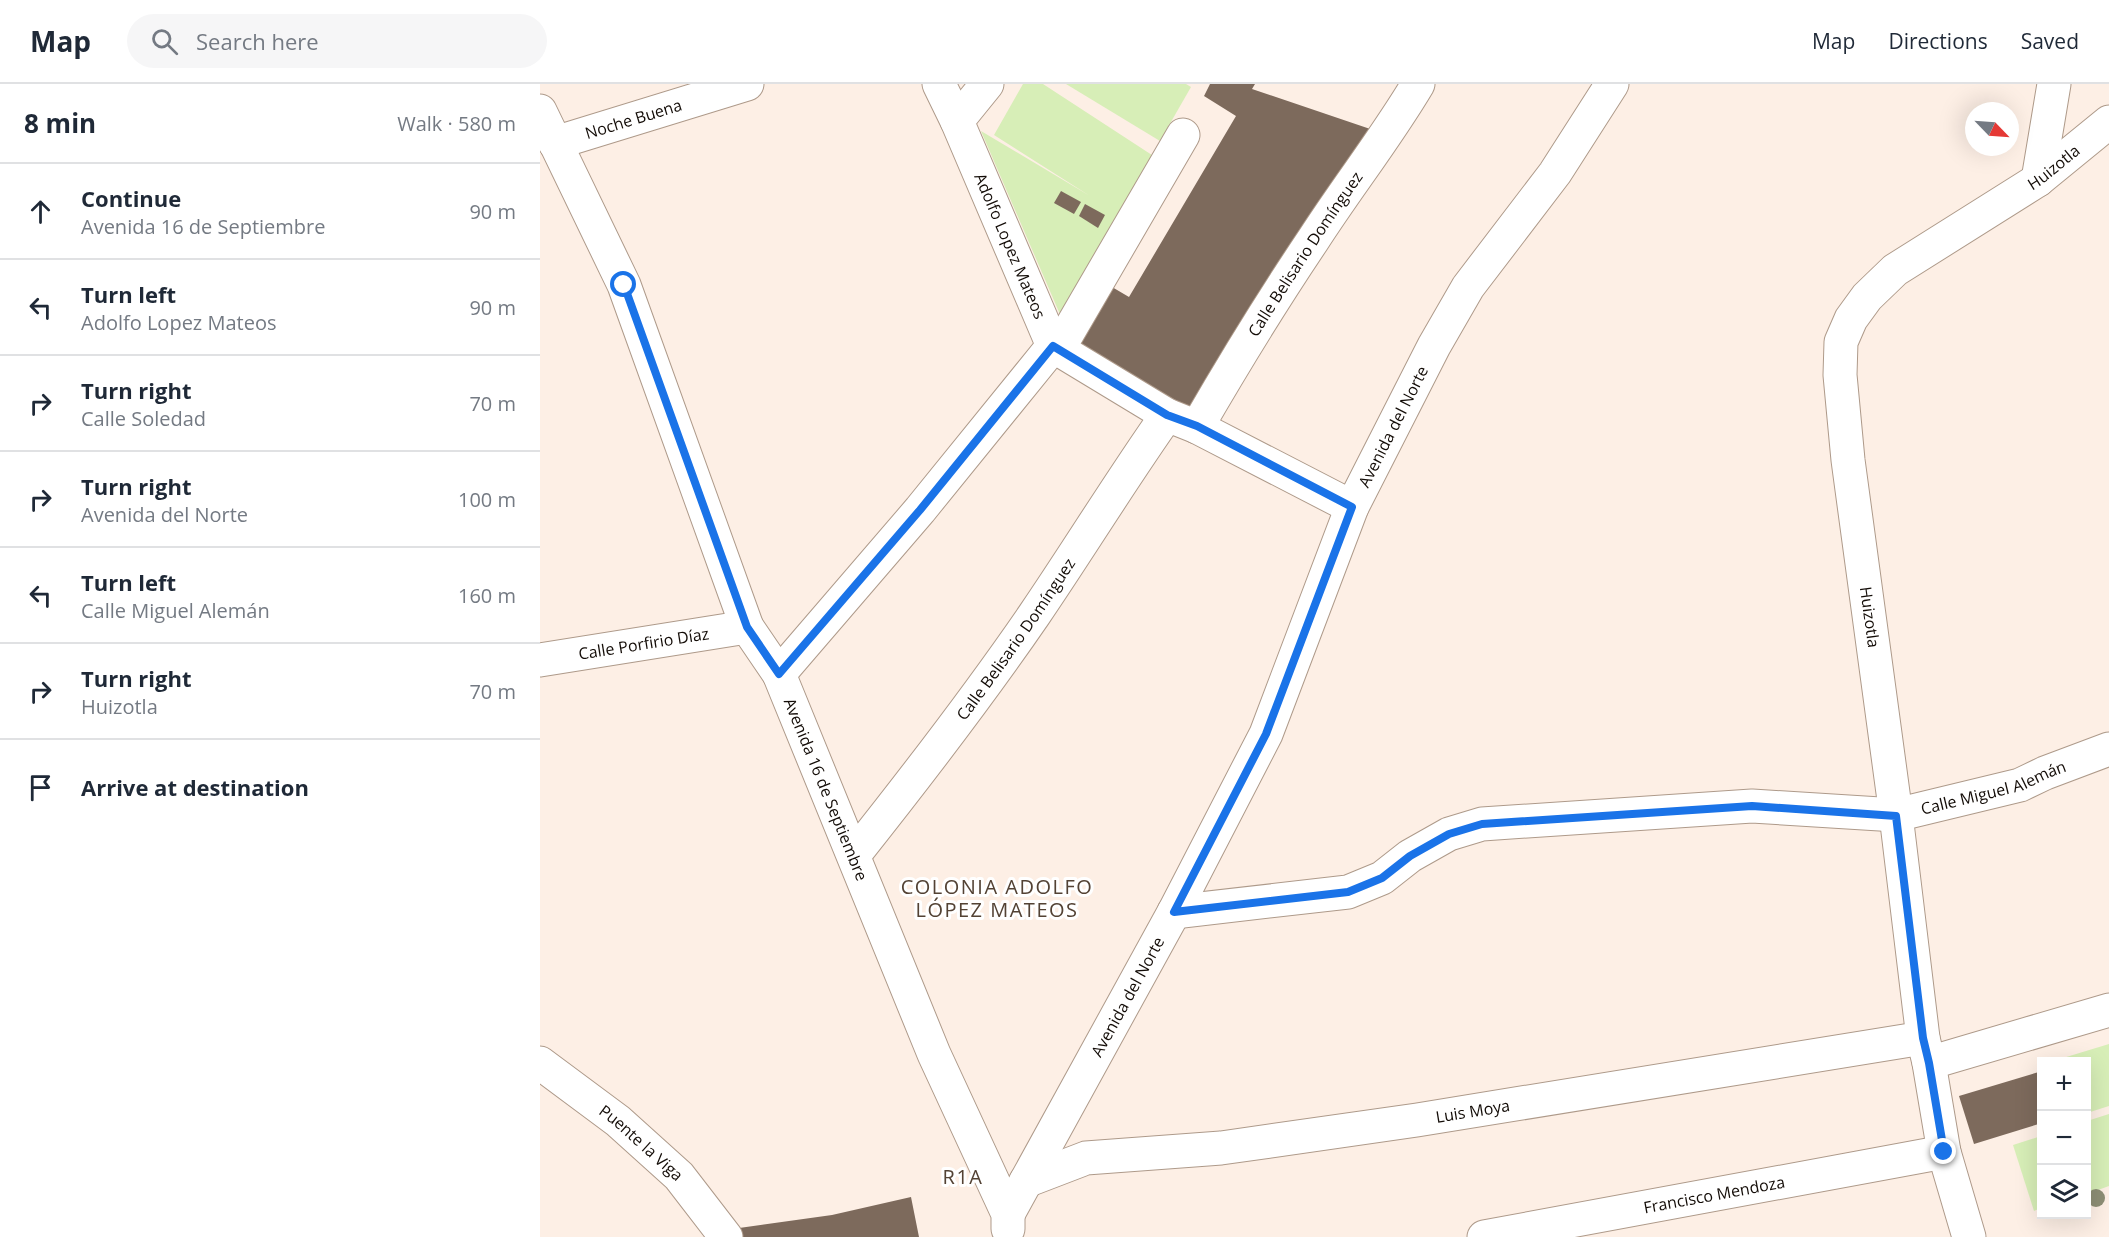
<!DOCTYPE html>
<html lang="en">
<head>
<meta charset="utf-8">
<style>
  :root { --surface:#fff; --page:#f6f6f7; --text:#1f2937; --muted:#747a83; --line:#e0e1e3 }
  body { margin:0; font-family:"Open Sans",sans-serif; background:var(--page); color:var(--text) }
  .controls { position:absolute; right:18px; bottom:18px; display:grid; overflow:hidden; border-radius:0px; box-shadow:0 6px 24px #0002 }
  .controls button { width:54px; height:54px; display:grid; place-items:center; padding:0; border:0; border-bottom:2px solid var(--line); background:var(--surface); color:var(--text); font:30px sans-serif }
  .compass { position:absolute; left:1425px; top:18px; width:54px; height:54px; border-radius:50%; background:var(--surface); box-shadow:0 6px 24px #0002; rotate:115deg }
  .stop { position:absolute; width:18px; height:18px; margin:-14px; border:4px solid #1a73e8; border-radius:50%; background:#fff }
  .stop.end { background:#1a73e8; border-color:#fff; box-shadow:0 2px 6px #0008 }
  .list { margin:0; padding:0; list-style:none }
  h2 { display:flex; justify-content:space-between; align-items:center; height:78px; margin:0; padding:0 24px; font-size:26px }
  h2 small { font-size:20px; font-weight:400; color:var(--muted) }
  .list li { display:grid; grid-template-columns:39px 1fr auto; gap:18px; align-items:center; box-sizing:border-box; height:96px; padding:0 24px; border-top:2px solid var(--line) }
  .list b { display:block; font-size:22px; white-space:nowrap }
  .list p { margin:0; font-size:20px; white-space:nowrap; color:var(--muted) }
  .list em { font-size:20px; font-style:normal; color:var(--muted) }
  .icon { flex:none; width:33px; height:33px; fill:none; stroke:currentColor; stroke-width:2; stroke-linecap:round; stroke-linejoin:round }
  .map { position:relative; flex:none; width:1569px; height:1153px; overflow:hidden }
  header { display:flex; align-items:center; gap:36px; box-sizing:border-box; height:84px; padding:0 30px; background:var(--surface); border-bottom:2px solid var(--line) }
  header strong { font-size:28px }
  nav { display:flex; gap:33px; margin-inline-start:auto; font-size:21px }
  .search { width:420px; height:54px; background:var(--page); display:flex; align-items:center; gap:15px; box-sizing:border-box; padding:0 21px; border-radius:33px; color:var(--muted); font-size:22px }
  main { display:flex }
  aside { flex:1; background:var(--surface) }
  .map>svg:first-child { display:block }
  .green { fill:#d7eeb7 }
  .building { fill:#7d6a5c }
  .lines { fill:none; stroke-linecap:round; stroke-linejoin:round }
  .minor-casing { stroke:#ae9a8a; stroke-width:35 }
  .minor { stroke:#fff; stroke-width:33 }
  .tree { fill:#8d8e75 }
  .route { stroke:#1a73e8; stroke-width:8 }
  .labels { text-anchor:middle; stroke-width:6; stroke-linejoin:round; paint-order:stroke }
  .street-label { font-size:16px; fill:#130c07; stroke:#fff }
  .quarter-label { font-size:20px; letter-spacing:1.5px; fill:#534234; stroke:#fff }
</style>
</head>
<body>
<header>
<strong>Map</strong>
<div class="search"><svg class="icon" aria-label="search" viewBox="0 0 24 24"><circle cx="10" cy="10" r="6"/><path d="M15 15l6 6"/></svg>Search here</div>
<nav><a>Map</a><a>Directions</a><a>Saved</a></nav>
</header>
<main>
<aside>
<h2>8 min<small>Walk · 580 m</small></h2>
<ul class="list">
<li><svg class="icon" aria-label="ahead" viewBox="0 0 24 24"><path d="M12 20V5M6 11l6-6 6 6"/></svg><div><b>Continue</b><p>Avenida 16 de Septiembre</p></div><em>90 m</em></li>
<li><svg class="icon" aria-label="left" viewBox="0 0 24 24"><path d="M17 20v-9H6M10 6l-5 5 5 5"/></svg><div><b>Turn left</b><p>Adolfo Lopez Mateos</p></div><em>90 m</em></li>
<li><svg class="icon" aria-label="right" viewBox="0 0 24 24"><path d="M7 20v-9h11M14 6l5 5-5 5"/></svg><div><b>Turn right</b><p>Calle Soledad</p></div><em>70 m</em></li>
<li><svg class="icon" aria-label="right" viewBox="0 0 24 24"><path d="M7 20v-9h11M14 6l5 5-5 5"/></svg><div><b>Turn right</b><p>Avenida del Norte</p></div><em>100 m</em></li>
<li><svg class="icon" aria-label="left" viewBox="0 0 24 24"><path d="M17 20v-9H6M10 6l-5 5 5 5"/></svg><div><b>Turn left</b><p>Calle Miguel Alemán</p></div><em>160 m</em></li>
<li><svg class="icon" aria-label="right" viewBox="0 0 24 24"><path d="M7 20v-9h11M14 6l5 5-5 5"/></svg><div><b>Turn right</b><p>Huizotla</p></div><em>70 m</em></li>
<li><svg class="icon" aria-label="arrive" viewBox="0 0 24 24"><path d="M6 21V4h12l-3 4 3 4H6"/></svg><div><b>Arrive at destination</b></div></li>
</ul>
</aside>
<div class="map">
<svg width="1569" height="1153" viewBox="0 0 1569 1153">
  <rect width="100%" height="100%" fill="#fdefe5"/>
  <!-- green -->
  <g class="green">
    <polygon points="483,0 503,0 615,73 522,235 441,47 550,112 454,51"/>
    <polygon points="526,0 646,0 651,3 620,57"/>
    <polygon points="1569,960 1569,1022 1547,1029 1546,978 1524,977 1523,974"/>
    <polygon points="1569,1030 1569,1102 1547,1110 1547,1037"/>
    <polygon points="1501,1052 1501,1124 1494,1127 1473,1061"/>
  </g>
  <!-- building -->
  <g class="building">
    <polygon points="670,0 715,0 712,5 842,49 654,337 530,256 572,203 589,213 696,32 664,12"/>
    <polygon points="521,107 541,118 534,130 514,119"/>
    <polygon points="545,120 565,131 558,144 539,132"/>
    <polygon points="1502,987 1502,1039 1434,1060 1419,1012"/>
    <polygon points="371,1113 379,1153 197,1153 192,1145 292,1131"/>
  </g>
  <g class="lines">
    <defs>
      <g id="minor">
        <path id="s1" d="M 399,0 L 417,37 L 513,262"/>
        <path id="s2" d="M 0,27 L 84,201 L 207,543 L 239,590 L 394,970 L 468,1130 L 468,1145"/>
        <polyline points="417,37 447,0"/>
        <path id="s3" d="M 15,59 L 207,0"/>
        <polyline points="1498,96 1514,0"/>
        <polyline points="513,262 627,331 657,343 812,423"/>
        <path id="s4" d="M 657,343 C 694,279 732,217 773,156 C 807,103 846,54 878,0"/>
        <path id="s5" d="M 0,576 L 207,543"/>
        <polyline points="239,590 380,426 513,262 526,252 643,51"/>
        <path id="s6" d="M 314,771 C 376,693 437,614 494,531 C 539,465 581,396 627,331"/>
        <path id="s7" d="M 634,828 L 808,808 L 842,794 L 870,772 L 909,750 L 942,740 L 1212,722 L 1356,731 L 1480,701 L 1505,689 L 1569,665"/>
        <path id="s8" d="M 0,979 L 78,1037 L 139,1092 L 186,1153"/>
        <polyline points="1389,979 1569,926"/>
        <path id="s9" d="M 486,1097 L 546,1074 L 681,1064 L 877,1036 L 1383,954"/>
        <path id="s10" d="M 468,1130 L 634,828 L 726,650 L 812,423 L 894,262 L 928,203 L 1015,89 L 1072,0"/>
        <path id="s11" d="M 944,1153 L 1404,1068"/>
        <path id="s12" d="M 1429,1153 L 1404,1068 L 1389,979 L 1383,954 L 1356,731 L 1308,376 L 1300,291 L 1301,258 L 1311,235 L 1327,213 L 1355,186 L 1498,96 L 1569,38"/>
      </g>
    </defs>
    <!-- minor casing -->
    <use href="#minor" class="minor-casing"/>
    <!-- minor -->
    <use href="#minor" class="minor"/>
  </g>
  <!-- trees -->
  <circle class="tree" cx="1556" cy="1114" r="9"/>
  <g class="lines">
    <!-- route -->
    <polyline class="route" points="84,201 207,543 239,590 380,426 513,262 627,331 657,342 812,423 726,650 634,828 808,808 842,794 870,772 909,750 942,740 1212,722 1356,732 1383,954 1389,979 1404,1068"/>
  </g>
  <g class="labels">
    <!-- street labels -->
    <g class="street-label">
      <text dy="6" stroke="none"><textPath href="#s3" startOffset="82">Noche Buena</textPath></text>
      <text dy="6" stroke="none"><textPath href="#s12" startOffset="1186">Huizotla</textPath></text>
      <text dy="6" stroke="none"><textPath href="#s1" startOffset="177">Adolfo Lopez Mateos</textPath></text>
      <text dy="6" stroke="none"><textPath href="#s4" startOffset="204">Calle Belisario Domínguez</textPath></text>
      <text dy="6" stroke="none"><textPath href="#s10" startOffset="878">Avenida del Norte</textPath></text>
      <text transform="translate(1330 533) rotate(82)" y="6">Huizotla</text>
      <text dy="6" stroke="none"><textPath href="#s6" startOffset="270">Calle Belisario Domínguez</textPath></text>
      <text dy="6" stroke="none"><textPath href="#s5" startOffset="105">Calle Porfirio Díaz</textPath></text>
      <text dy="6" stroke="none"><textPath href="#s7" startOffset="843">Calle Miguel Alemán</textPath></text>
      <text dy="6" stroke="none"><textPath href="#s2" startOffset="738">Avenida 16 de Septiembre</textPath></text>
      <text dy="6" stroke="none"><textPath href="#s10" startOffset="248">Avenida del Norte</textPath></text>
      <text dy="6" stroke="none"><textPath href="#s9" startOffset="454">Luis Moya</textPath></text>
      <text dy="6" stroke="none"><textPath href="#s8" startOffset="129">Puente la Viga</textPath></text>
      <text dy="6" stroke="none"><textPath href="#s11" startOffset="234">Francisco Mendoza</textPath></text>
    </g>
    <!-- quarter labels -->
    <g class="quarter-label">
      <text x="457" y="810">COLONIA ADOLFO<tspan x="457" dy="23">LÓPEZ MATEOS</tspan></text>
      <text x="423" y="1100">R1A</text>
    </g>
  </g>
</svg>
<div class="controls">
<button>+</button>
<button>−</button>
<button><svg class="icon" aria-label="layers" viewBox="0 0 24 24"><path d="M12 4l9 5-9 5-9-5zM3 14l9 5 9-5"/></svg></button>
</div>
<svg class="compass" viewBox="-18 -18 36 36"><path d="M0-13l5 13h-10z" fill="#e53935"/><path d="M0 13l5-13h-10z" fill="#747a83"/></svg>
<div class="stop" style="left:84px;top:201px"></div>
<div class="stop end" style="left:1404px;top:1068px"></div>
</div>
</main>
</body>
</html>
